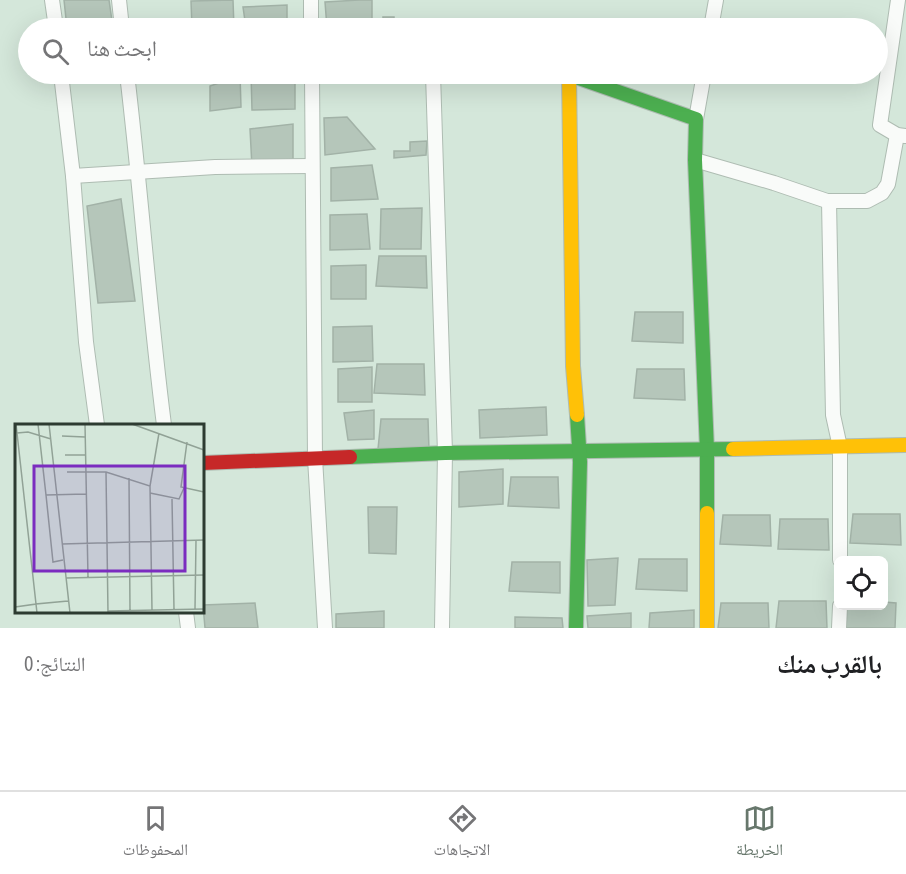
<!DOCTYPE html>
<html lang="ar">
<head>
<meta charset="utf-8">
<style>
  :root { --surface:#fff; --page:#f6f6f6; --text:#202124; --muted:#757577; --line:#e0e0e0; --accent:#67776c }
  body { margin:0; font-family:"Asap Condensed","Noto Naskh Arabic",sans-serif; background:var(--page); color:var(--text); direction:rtl }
  .controls { position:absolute; right:18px; bottom:18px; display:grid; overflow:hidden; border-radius:9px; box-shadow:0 6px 24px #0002 }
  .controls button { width:54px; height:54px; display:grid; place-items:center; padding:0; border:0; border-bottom:2px solid var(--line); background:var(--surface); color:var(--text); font:30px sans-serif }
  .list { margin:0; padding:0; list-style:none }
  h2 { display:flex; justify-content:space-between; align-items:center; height:78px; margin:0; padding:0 24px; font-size:26px }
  h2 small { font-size:20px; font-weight:400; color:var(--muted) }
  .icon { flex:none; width:33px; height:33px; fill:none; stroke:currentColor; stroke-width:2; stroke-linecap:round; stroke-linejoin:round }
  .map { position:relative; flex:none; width:906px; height:628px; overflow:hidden; direction:ltr }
  .search { position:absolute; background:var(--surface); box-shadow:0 6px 24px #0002; left:18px; right:18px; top:18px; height:66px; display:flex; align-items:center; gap:15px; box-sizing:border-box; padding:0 21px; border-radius:33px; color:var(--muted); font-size:22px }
  .sheet { height:162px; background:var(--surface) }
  nav { display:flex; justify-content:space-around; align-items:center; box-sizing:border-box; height:84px; border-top:2px solid var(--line); background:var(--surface); font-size:16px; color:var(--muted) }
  nav a { display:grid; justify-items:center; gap:3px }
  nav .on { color:var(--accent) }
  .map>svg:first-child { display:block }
  .building { fill:#b5c6ba; stroke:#a2b2a7; stroke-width:1.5 }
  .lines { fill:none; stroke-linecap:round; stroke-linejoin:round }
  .street-casing { stroke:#aebcb2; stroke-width:16 }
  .fast-casing { stroke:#aebcb2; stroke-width:16 }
  .slow-casing { stroke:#aebcb2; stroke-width:16 }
  .jam-casing { stroke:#aebcb2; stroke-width:16 }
  .street { stroke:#f9fbf9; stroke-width:14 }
  .fast { stroke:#4caf50; stroke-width:14 }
  .slow { stroke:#ffc107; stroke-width:14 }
  .jam { stroke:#c62828; stroke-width:14 }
  .inset-road { fill:none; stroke:#91a296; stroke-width:1.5 }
  .view { fill:#7b2cbf; fill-opacity:0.15; stroke:#7b2cbf; stroke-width:3 }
  .inset-edge { fill:none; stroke:#2d3b31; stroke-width:3 }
</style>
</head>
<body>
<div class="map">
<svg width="906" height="628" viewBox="0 0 906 628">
  <rect width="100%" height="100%" fill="#d4e7da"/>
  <!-- building -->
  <g class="building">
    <polygon points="64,0 109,0 113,28 67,28"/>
    <polygon points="233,0 234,28 192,28 191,1"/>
    <polygon points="359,0 372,0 372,28 327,28 325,2"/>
    <polygon points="287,5 287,28 246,28 243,7"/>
    <rect x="383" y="17" width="11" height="11"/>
    <polygon points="178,19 178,28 139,28 139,21"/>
    <polygon points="217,74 240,74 241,107 210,111 210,86 219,83"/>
    <polygon points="251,74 295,74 295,109 252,110"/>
    <polygon points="347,117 375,149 325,155 324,118"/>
    <polygon points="293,124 293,166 252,167 250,129"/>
    <polygon points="427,141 426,155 394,158 394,151 410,151 410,142"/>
    <polygon points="372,165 378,199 331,201 331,168"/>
    <polygon points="121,199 135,301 98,303 87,206"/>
    <polygon points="422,208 421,249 380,249 381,209"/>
    <polygon points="367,214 370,249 330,250 330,215"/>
    <polygon points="379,256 426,256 427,288 376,286"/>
    <polygon points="366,265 366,299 331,299 331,266"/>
    <polygon points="635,312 683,312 683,343 632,341"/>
    <polygon points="372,326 373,361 333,362 333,327"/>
    <polygon points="377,364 424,364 425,395 374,393"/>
    <polygon points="372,367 372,402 338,402 338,369"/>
    <polygon points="637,369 684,369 685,400 634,398"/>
    <polygon points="546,407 547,435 480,438 479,410"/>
    <polygon points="374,410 374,439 348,440 344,413"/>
    <polygon points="381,419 428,419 429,450 378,449"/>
    <polygon points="503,469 503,504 459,507 459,472"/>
    <polygon points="511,477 558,477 559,508 508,506"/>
    <polygon points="368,507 397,507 396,554 369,553"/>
    <polygon points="853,514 900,514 901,545 850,543"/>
    <polygon points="723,515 770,515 771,546 720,544"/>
    <polygon points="780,519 828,519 829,550 778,549"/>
    <polygon points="618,558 615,605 588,606 587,560"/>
    <polygon points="639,559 687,559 687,591 636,589"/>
    <polygon points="512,562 560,562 560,593 509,591"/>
    <polygon points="779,601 826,601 827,628 776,628"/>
    <polygon points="884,602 896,603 895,628 846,628 847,606 884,606"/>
    <polygon points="255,603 258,628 205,628 203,605"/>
    <polygon points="721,603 768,603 769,628 718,628"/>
    <polygon points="694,610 694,628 649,628 650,613"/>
    <polygon points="384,611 384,628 336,628 336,614"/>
    <polygon points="631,613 631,628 588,628 587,616"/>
    <polygon points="515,617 562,618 563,628 515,628"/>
  </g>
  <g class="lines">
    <defs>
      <g id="street">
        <polyline points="52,0 56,28"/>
        <polyline points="119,0 122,28"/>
        <polyline points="311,0 311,28"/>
        <polyline points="898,0 880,125 897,135 905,136"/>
        <polyline points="711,28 716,0"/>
        <polyline points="61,74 73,176 215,167 312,166"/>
        <path d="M 127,74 C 141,191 149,308 164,425"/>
        <polyline points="312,74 315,458 325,628"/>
        <polyline points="433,74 445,453 442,628"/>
        <polyline points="696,119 704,74"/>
        <polyline points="695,160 774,183 827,201 867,201 882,193 888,184 897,135"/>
        <polyline points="73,176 86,342 97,425"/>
        <polyline points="829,201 833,415 840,447 840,560"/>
        <polyline points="186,612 188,628"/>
        <polyline points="839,628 840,606"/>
      </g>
      <g id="fast">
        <polyline points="567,74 696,119 695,160 707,450 707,513"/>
        <polyline points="350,457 445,453 733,449"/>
        <polyline points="576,628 580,462 577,415"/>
      </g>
      <g id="slow">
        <polyline points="569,74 573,366 577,415"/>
        <polyline points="733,449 906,445"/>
        <polyline points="707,513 707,628"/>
      </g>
      <polyline id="jam" points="202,463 350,457"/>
    </defs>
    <!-- street casing -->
    <use href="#street" class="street-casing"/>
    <!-- fast casing -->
    <use href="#fast" class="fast-casing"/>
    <!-- slow casing -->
    <use href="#slow" class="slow-casing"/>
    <!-- jam casing -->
    <use href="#jam" class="jam-casing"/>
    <!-- street -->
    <use href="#street" class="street"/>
    <!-- fast -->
    <use href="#fast" class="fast"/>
    <!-- slow -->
    <use href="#slow" class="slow"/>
    <!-- jam -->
    <use href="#jam" class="jam"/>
  </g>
  <!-- overview -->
  <g transform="translate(15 424)">
    <rect width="189" height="189" fill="#d4e7da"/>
    <path class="inset-road" d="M 23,0 L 31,71 L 71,70M 34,0 L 55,189M 70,0 L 73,153M 117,0 L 189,26M 2,9 L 13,8 L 36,15M 47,12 L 70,13M 172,18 L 166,63 L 189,68M 50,31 L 70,31M 52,48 L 91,48 L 135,62 L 137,186M 91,48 L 93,189M 114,54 L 115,186M 135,62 L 144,9M 135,69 L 164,75 L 169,64M 31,71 L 38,138 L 48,136M 157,75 L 159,185M 47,120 L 189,116M 51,154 L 189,151M 0,183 L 21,180 L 1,0M 180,185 L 181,116M 93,187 L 189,185M 22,189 L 21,180 L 53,177"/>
    <path class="view" d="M 19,42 L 170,42 L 170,147 L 19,147 Z"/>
    <rect width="189" height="189" class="inset-edge"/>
  </g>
</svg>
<div class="controls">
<button><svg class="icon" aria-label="locate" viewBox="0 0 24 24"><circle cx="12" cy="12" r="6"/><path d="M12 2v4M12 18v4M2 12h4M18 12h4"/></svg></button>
</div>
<div class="search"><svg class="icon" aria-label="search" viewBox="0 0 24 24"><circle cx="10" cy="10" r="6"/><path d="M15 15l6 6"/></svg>ابحث هنا</div>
</div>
<section class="sheet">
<h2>بالقرب منك<small>النتائج: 0</small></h2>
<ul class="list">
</ul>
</section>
<nav>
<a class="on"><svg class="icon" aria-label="map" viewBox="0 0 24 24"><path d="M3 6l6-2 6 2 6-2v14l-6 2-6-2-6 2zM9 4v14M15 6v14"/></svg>الخريطة</a>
<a><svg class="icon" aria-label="directions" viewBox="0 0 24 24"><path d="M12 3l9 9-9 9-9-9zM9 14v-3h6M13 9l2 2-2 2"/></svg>الاتجاهات</a>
<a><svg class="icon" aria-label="saved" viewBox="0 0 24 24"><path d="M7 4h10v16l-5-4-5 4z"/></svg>المحفوظات</a>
</nav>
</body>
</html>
